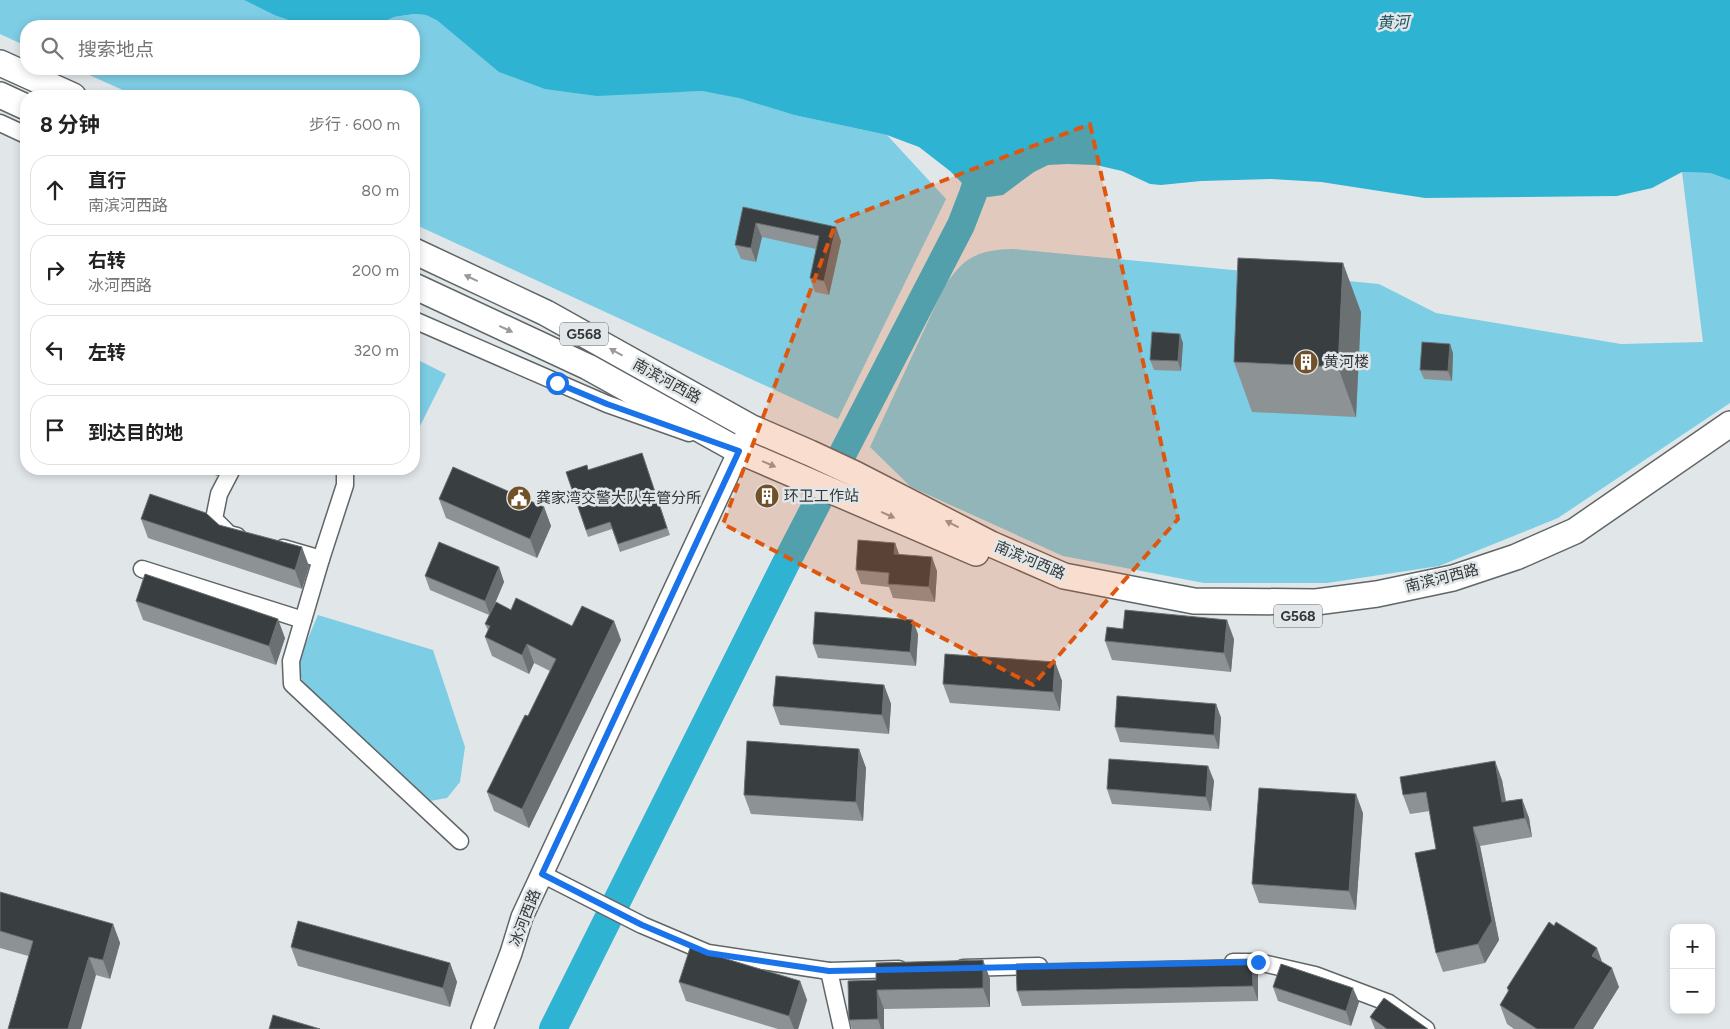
<!DOCTYPE html>
<html lang="zh">
<head>
<meta charset="utf-8">
<style>
  :root { --surface:#fff; --page:#f6f6f6; --text:#222; --muted:#767676; --line:#e0e0e0 }
  body { margin:0; font-family:Figtree,"Noto Sans SC",sans-serif; background:var(--page); color:var(--text) }
  .controls { position:absolute; right:15px; bottom:15px; display:grid; overflow:hidden; border-radius:10px; box-shadow:0 2px 8px #0003 }
  .controls button { width:45px; height:45px; display:grid; place-items:center; padding:0; border:0; border-bottom:1px solid var(--line); background:var(--surface); color:var(--text); font:25px sans-serif }
  .stop { position:absolute; width:15px; height:15px; margin:-11px; border:4px solid #1a73e8; border-radius:50%; background:#fff }
  .stop.end { background:#1a73e8; border-color:#fff; box-shadow:0 1px 5px #0008 }
  .list { margin:0; padding:0; list-style:none }
  h2 { display:flex; justify-content:space-between; align-items:center; height:65px; margin:0; padding:0 20px; font-size:21px }
  h2 small { font-size:16px; font-weight:400; color:var(--muted) }
  .list li { display:grid; grid-template-columns:32px 1fr auto; gap:15px; align-items:center; box-sizing:border-box; height:70px; margin:0 10px 10px; padding:0 10px; border:1px solid var(--line); border-radius:20px }
  .list b { display:block; font-size:19px; white-space:nowrap }
  .list p { margin:0; font-size:16px; white-space:nowrap; color:var(--muted) }
  .list em { font-size:16px; font-style:normal; color:var(--muted) }
  .icon { flex:none; width:28px; height:28px; fill:none; stroke:currentColor; stroke-width:2; stroke-linecap:round; stroke-linejoin:round }
  .map { position:relative; flex:none; width:1730px; height:1029px; overflow:hidden }
  .search { position:absolute; background:var(--surface); box-shadow:0 2px 8px #0003; left:20px; top:20px; width:400px; height:55px; display:flex; align-items:center; gap:12px; box-sizing:border-box; padding:0 18px; border-radius:20px; color:var(--muted); font-size:19px }
  .panel { position:absolute; background:var(--surface); box-shadow:0 2px 8px #0003; left:20px; top:90px; width:400px; height:385px; border-radius:20px }
  .map>svg:first-child { display:block }
  .green { fill:#7dcde4 }
  .water { fill:#2fb3d3 }
  .lines { fill:none; stroke-linecap:round; stroke-linejoin:round }
  .river { stroke:#2fb3d3; stroke-width:28 }
  .minor-casing { stroke:#606667; stroke-width:19 }
  .major-casing { stroke:#606667; stroke-width:24 }
  .highway-casing { stroke:#606667; stroke-width:28 }
  .minor { stroke:#fff; stroke-width:16 }
  .major { stroke:#fff; stroke-width:21 }
  .highway { stroke:#fff; stroke-width:25 }
  .wall { fill:#8d9294 }
  .shaded-wall { fill:#6b7173 }
  .building { fill:#393e40; stroke:#6b7173 }
  .oneway { fill:#9a9a9b }
  .route { stroke:#1a73e8; stroke-width:6 }
  .marked { fill:#df570e; fill-opacity:0.2; stroke:#df570e; stroke-width:4; stroke-dasharray:10 6; stroke-linejoin:round }
  .labels { text-anchor:middle; stroke-width:5; stroke-linejoin:round; paint-order:stroke }
  .shield { fill:#e1e7e9; stroke:#686b6c; stroke-width:1 }
  .shield-label { font-size:14px; font-weight:bold; fill:#343637 }
  .poi-label { font-size:15px; fill:#343637; stroke:#e1e7e9; text-anchor:start }
  .street-label { font-size:15px; fill:#343637; stroke:#e1e7e9 }
  .water-label { font-size:16px; font-style:italic; fill:#1d515f; stroke:#e1e7e9 }
</style>
</head>
<body>
<div class="map">
<svg width="1730" height="1029" viewBox="0 0 1730 1029">
  <rect width="100%" height="100%" fill="#e1e7e9"/>
  <!-- green -->
  <g class="green">
    <polygon points="0,0 244,0 274,15 306,26 26,26 26,46 0,34"/>
    <polygon points="414,14 426,15 438,21 664,92 702,91 739,97 794,115 887,135 946,199 838,419 414,224 414,96 136,96 76,69 414,69 414,26 375,26 394,17"/>
    <path d="M 1682,172 L 1710,173 L 1730,180 L 1730,403 L 1558,518 L 1439,566 L 1327,583 L 1204,583 L 1063,556 L 911,487 L 870,447 L 944,287 C 964,257 977,250 1013,249 L 1379,284 L 1436,313 L 1621,344 L 1703,342 Z"/>
    <polygon points="414,358 446,374 418,430 414,428"/>
    <polygon points="318,615 433,650 465,747 460,782 447,798 424,802 303,683 297,664"/>
  </g>
  <!-- water -->
  <polygon class="water" points="244,0 1730,0 1730,180 1710,173 1682,172 1652,188 1617,196 1425,198 1321,182 1271,179 1201,181 1161,185 1150,184 1122,171 1096,165 1067,164 1048,165 1034,172 1003,195 988,197 973,194 950,171 919,147 887,135 794,115 739,98 702,91 597,96 545,89 499,72 438,21 426,15 414,14 394,17 375,26 306,26 274,15"/>
  <g class="lines">
    <!-- river -->
    <polyline class="river" points="553,1029 785,565 961,225 973,194 984,159"/>
    <defs>
      <g id="minor">
        <polyline points="0,123 26,135"/>
        <polyline points="414,320 607,404 689,433"/>
        <polyline points="232,469 219,494 214,519 229,534 237,536"/>
        <polyline points="345,469 345,485 321,559 291,661 292,684 460,841"/>
        <polyline points="283,548 321,559"/>
        <polyline points="142,569 303,620"/>
        <polyline points="542,874 642,925 708,953 829,971"/>
        <polyline points="1233,962 1258,962 1315,975 1389,1003 1426,1029"/>
        <polyline points="963,968 1039,966"/>
        <polyline points="842,1029 829,971 899,969"/>
      </g>
      <polyline id="major" points="482,1029 511,953 522,917 746,436"/>
      <g id="highway">
        <polyline points="0,63 73,96"/>
        <polyline points="0,95 26,107"/>
        <polyline points="414,251 546,313 750,427 810,453 855,474 991,544 1064,576 1194,601 1316,602 1377,594 1453,578 1516,557 1575,531 1730,424"/>
        <polyline points="414,286 588,367 739,451 976,553"/>
      </g>
    </defs>
    <!-- minor casing -->
    <use href="#minor" class="minor-casing"/>
    <!-- major casing -->
    <use href="#major" class="major-casing"/>
    <!-- highway casing -->
    <use href="#highway" class="highway-casing"/>
    <!-- minor -->
    <use href="#minor" class="minor"/>
    <!-- major -->
    <use href="#major" class="major"/>
    <!-- highway -->
    <use href="#highway" class="highway"/>
  </g>
  <!-- wall -->
  <g class="wall">
    <polygon points="743,207 841,241 829,295 815,292 810,278 816,249 762,237 756,262 741,259 735,245"/>
    <polygon points="1361,312 1356,417 1252,412 1234,362"/>
    <polygon points="1183,343 1181,371 1154,370 1150,360"/>
    <polygon points="1453,353 1452,381 1424,379 1420,370"/>
    <polygon points="642,453 670,535 620,552 612,529 588,537 566,472 588,470"/>
    <polygon points="202,469 221,469 217,476"/>
    <polygon points="439,499 544,507 551,526 537,558 446,518"/>
    <polygon points="141,519 219,525 309,566 302,589 148,538"/>
    <polygon points="895,543 899,554 937,571 935,602 893,598 889,587 861,584 856,570"/>
    <polygon points="499,567 504,582 495,603 511,610 572,626 614,621 621,640 529,828 494,811 487,792 528,716 550,671 534,663 529,674 492,656 485,637 488,630 485,624 489,615 430,590 425,576"/>
    <polygon points="136,601 285,638 276,665 143,620"/>
    <polygon points="918,634 916,666 818,658 813,644"/>
    <polygon points="1234,639 1231,672 1112,660 1105,641"/>
    <polygon points="1055,662 1062,681 1060,711 950,703 943,684"/>
    <polygon points="884,685 891,704 889,734 780,725 773,706"/>
    <polygon points="1216,704 1221,718 1219,749 1120,742 1115,727"/>
    <polygon points="859,749 866,768 863,821 751,814 744,795"/>
    <polygon points="1208,766 1214,781 1211,811 1112,804 1107,789"/>
    <polygon points="1502,780 1506,801 1522,799 1529,818 1532,837 1480,846 1499,940 1485,963 1443,972 1436,953 1436,849 1430,811 1410,814 1403,795"/>
    <polygon points="1363,813 1356,910 1259,903 1252,884"/>
    <polygon points="0,892 113,924 120,943 110,979 0,948"/>
    <polygon points="291,947 450,963 457,982 450,1007 298,966"/>
    <polygon points="983,960 990,979 990,1007 884,1009 884,1029 852,1029 849,1020 876,980"/>
    <polygon points="1603,962 1619,987 1593,1029 1514,1029 1507,1024 1500,1005 1508,992 1507,988"/>
    <polygon points="1258,973 1258,1001 1022,1006 1017,991"/>
    <polygon points="800,981 807,1000 798,1029 778,1029 686,1001 679,982"/>
    <polygon points="1273,987 1359,1002 1351,1026 1278,1001"/>
    <polygon points="1370,1017 1428,1029 1375,1029"/>
  </g>
  <!-- shaded-wall -->
  <g class="shaded-wall">
    <polygon points="756,223 762,237 756,262 751,248"/>
    <polygon points="836,227 841,241 829,295 824,281"/>
    <polygon points="1343,263 1361,312 1356,417 1338,367"/>
    <polygon points="1180,334 1183,343 1181,371 1178,361"/>
    <polygon points="1450,344 1453,353 1452,381 1448,371"/>
    <polygon points="214,469 221,469 217,476"/>
    <polygon points="544,507 551,526 537,558 530,539"/>
    <polygon points="895,543 900,557 894,554"/>
    <polygon points="302,547 309,566 302,589 295,570"/>
    <polygon points="932,557 937,571 935,602 929,587"/>
    <polygon points="499,567 504,582 490,615 485,601"/>
    <polygon points="278,619 285,638 276,665 269,646"/>
    <polygon points="913,620 918,634 916,666 910,652"/>
    <polygon points="1227,620 1234,639 1231,672 1224,653"/>
    <polygon points="614,621 621,640 529,828 522,809"/>
    <polygon points="527,644 534,663 529,674 522,655"/>
    <polygon points="1055,662 1062,681 1060,711 1053,692"/>
    <polygon points="884,685 891,704 889,734 882,715"/>
    <polygon points="1216,704 1221,718 1219,749 1214,735"/>
    <polygon points="859,749 866,768 863,821 856,802"/>
    <polygon points="1495,761 1502,780 1509,821 1502,802"/>
    <polygon points="1208,766 1214,781 1211,811 1206,797"/>
    <polygon points="1356,794 1363,813 1356,910 1349,891"/>
    <polygon points="1522,799 1529,818 1532,837 1525,818"/>
    <polygon points="1473,827 1480,846 1499,940 1485,963 1478,944"/>
    <polygon points="113,924 120,943 110,979 103,960"/>
    <polygon points="1597,948 1604,967 1592,956"/>
    <polygon points="89,957 96,975 81,1029 68,1029"/>
    <polygon points="1252,959 1258,973 1258,1001 1253,986"/>
    <polygon points="983,960 990,979 990,1007 983,988"/>
    <polygon points="450,963 457,982 450,1007 443,988"/>
    <polygon points="1612,968 1619,987 1593,1029 1574,1029"/>
    <polygon points="800,981 807,1000 798,1029 794,1029 789,1016"/>
    <polygon points="1353,988 1359,1002 1351,1026 1346,1011"/>
    <polygon points="877,990 884,1009 884,1029 881,1029 878,1019"/>
  </g>
  <!-- building -->
  <g class="building">
    <polygon points="743,207 836,227 824,281 810,278 819,236 756,223 751,248 735,245"/>
    <polygon points="1238,258 1343,263 1338,367 1234,362"/>
    <polygon points="1152,332 1180,334 1178,361 1150,360"/>
    <polygon points="1422,342 1450,344 1448,371 1420,370"/>
    <polygon points="642,453 667,528 618,544 610,522 586,530 566,472 587,465 588,470"/>
    <polygon points="453,467 544,507 530,539 439,499"/>
    <polygon points="150,494 206,513 219,525 302,547 295,570 141,519"/>
    <polygon points="858,540 895,543 894,554 932,557 929,587 888,584 889,573 856,570"/>
    <polygon points="439,542 499,567 485,601 425,576"/>
    <polygon points="145,574 278,619 269,646 136,601"/>
    <polygon points="516,598 572,626 582,606 614,621 522,809 487,792 525,715 528,716 556,659 527,644 522,655 485,637 490,626 485,624 496,602 511,610"/>
    <polygon points="1125,610 1227,620 1224,653 1105,641 1107,627 1123,629"/>
    <polygon points="815,612 913,620 910,652 813,644"/>
    <polygon points="945,654 1055,662 1053,692 943,684"/>
    <polygon points="776,676 884,685 882,715 773,706"/>
    <polygon points="1117,696 1216,704 1214,735 1115,727"/>
    <polygon points="747,741 859,749 856,802 744,795"/>
    <polygon points="1109,759 1208,766 1206,797 1107,789"/>
    <polygon points="1495,761 1502,802 1522,799 1525,818 1473,827 1492,921 1478,944 1436,953 1415,853 1436,849 1426,792 1403,795 1400,777"/>
    <polygon points="1259,788 1356,794 1349,891 1252,884"/>
    <polygon points="0,892 113,924 103,960 89,957 68,1029 8,1029 33,941 0,931"/>
    <polygon points="298,921 450,963 443,988 291,947"/>
    <polygon points="1549,922 1554,926 1556,922 1597,948 1592,956 1612,968 1574,1029 1537,1029 1500,1005 1509,990 1507,988"/>
    <polygon points="690,948 800,981 789,1016 679,982"/>
    <polygon points="1252,959 1253,986 1017,991 1016,964"/>
    <polygon points="983,960 983,988 877,990 878,1019 849,1020 848,981 876,980 876,963"/>
    <polygon points="1281,964 1353,988 1346,1011 1273,987"/>
    <polygon points="1384,998 1428,1029 1387,1029 1370,1017"/>
    <polygon points="273,1015 320,1029 269,1029"/>
  </g>
  <!-- one-way arrows -->
  <defs><path id="oneway-solid" d="M-6-.8H1V-3.2L6.5 0L1 3.2V.8H-6Z" transform="scale(1.25)"/></defs>
  <g class="oneway">
    <use href="#oneway-solid" transform="translate(471 278) rotate(-155)"/>
    <use href="#oneway-solid" transform="translate(506 329) rotate(25)"/>
    <use href="#oneway-solid" transform="translate(616 352) rotate(-151)"/>
    <use href="#oneway-solid" transform="translate(769 464) rotate(23)"/>
    <use href="#oneway-solid" transform="translate(888 515) rotate(24)"/>
    <use href="#oneway-solid" transform="translate(952 524) rotate(-153)"/>
  </g>
  <g class="lines">
    <!-- route -->
    <polyline class="route" points="557,383 607,404 739,451 542,874 642,925 708,953 829,971 1258,962"/>
  </g>
  <!-- marked area -->
  <path class="marked" d="M 1090,124 L 1178,519 L 1033,685 L 723,524 L 836,222 Z"/>
  <!-- icons -->
  <defs>
    <symbol id="building-disc" viewBox="-11 -11 22 22"><circle r="9.5" fill="#725028" stroke="#e1e7e9"/><path d="M-4-6H4V6H1V3H-1V6H-4ZM-2.5-4.3h1.7v1.8h-1.7ZM.8-4.3h1.7v1.8H.8ZM-2.5-1h1.7V.8h-1.7ZM.8-1h1.7V.8H.8Z" fill="#fff"/></symbol>
    <symbol id="civic-disc" viewBox="-11 -11 22 22"><circle r="9.5" fill="#725028" stroke="#e1e7e9"/><path d="M-.6-6.5H3V-4.5H.6V-3L4-1V1h2V6H-6V1h2V-1L-.6-3ZM-1.2 2.5V6h2.4V2.5Z" fill="#fff"/></symbol>
  </defs>
  <g fill-rule="evenodd">
    <use href="#building-disc" x="1292" y="348" width="28" height="28"/>
    <use href="#building-disc" x="753" y="482" width="28" height="28"/>
    <use href="#civic-disc" x="505" y="484" width="28" height="28"/>
  </g>
  <g class="labels">
    <!-- shield labels -->
    <g class="shield">
      <rect x="560" y="322.5" width="48" height="23" rx="4"/>
      <rect x="1274" y="604.5" width="48" height="23" rx="4"/>
    </g>
    <g class="shield-label">
      <text x="584" y="339">G568</text>
      <text x="1298" y="621">G568</text>
    </g>
    <!-- poi labels -->
    <g class="poi-label">
      <text x="1324" y="367">黄河楼</text>
      <text x="784" y="501">环卫工作站</text>
      <text x="536" y="503">龚家湾交警大队车管分所</text>
    </g>
    <!-- street labels -->
    <g class="street-label">
      <text transform="translate(667 381) rotate(29)" y="5">南滨河西路</text>
      <text transform="translate(1030 560) rotate(23)" y="5">南滨河西路</text>
      <text transform="translate(1442 578) rotate(-14)" y="5">南滨河西路</text>
      <text transform="translate(525 918) rotate(-69)" y="5">冰河西路</text>
    </g>
    <!-- water labels -->
    <g class="water-label">
      <text transform="translate(1393 22) rotate(-2)" y="6">黄河</text>
    </g>
  </g>
</svg>
<div class="controls">
<button>+</button>
<button>−</button>
</div>
<div class="stop" style="left:557px;top:383px"></div>
<div class="stop end" style="left:1258px;top:962px"></div>
<div class="search"><svg class="icon" aria-label="search" viewBox="0 0 24 24"><circle cx="10" cy="10" r="6"/><path d="M15 15l6 6"/></svg>搜索地点</div>
<section class="panel">
<h2>8 分钟<small>步行 · 600 m</small></h2>
<ul class="list">
<li><svg class="icon" aria-label="ahead" viewBox="0 0 24 24"><path d="M12 20V5M6 11l6-6 6 6"/></svg><div><b>直行</b><p>南滨河西路</p></div><em>80 m</em></li>
<li><svg class="icon" aria-label="right" viewBox="0 0 24 24"><path d="M7 20v-9h11M14 6l5 5-5 5"/></svg><div><b>右转</b><p>冰河西路</p></div><em>200 m</em></li>
<li><svg class="icon" aria-label="left" viewBox="0 0 24 24"><path d="M17 20v-9H6M10 6l-5 5 5 5"/></svg><div><b>左转</b></div><em>320 m</em></li>
<li><svg class="icon" aria-label="arrive" viewBox="0 0 24 24"><path d="M6 21V4h12l-3 4 3 4H6"/></svg><div><b>到达目的地</b></div></li>
</ul>
</section>
</div>
</body>
</html>
